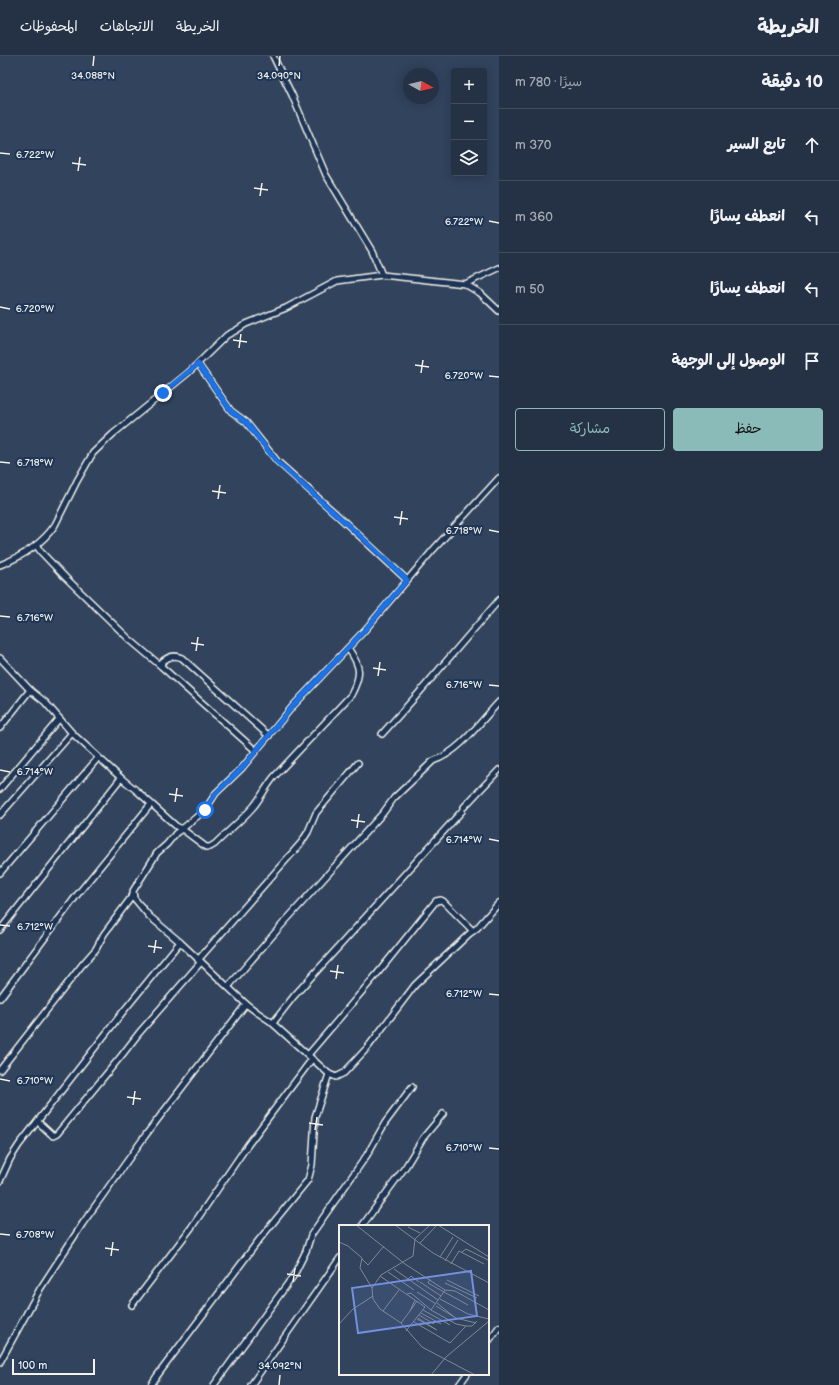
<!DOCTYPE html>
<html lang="ar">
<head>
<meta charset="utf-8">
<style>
  :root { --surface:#253246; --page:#313e51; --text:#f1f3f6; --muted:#a3aab3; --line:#424d5f; --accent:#8bbbb9 }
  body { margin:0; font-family:"Balsamiq Sans","Playpen Sans Arabic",sans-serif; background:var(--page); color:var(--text); direction:rtl }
  .controls { position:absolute; right:12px; top:12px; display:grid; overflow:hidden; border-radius:4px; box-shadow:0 2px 10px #0003 }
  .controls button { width:36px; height:36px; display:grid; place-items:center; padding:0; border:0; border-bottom:1px solid var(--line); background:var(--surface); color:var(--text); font:20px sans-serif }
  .compass { position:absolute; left:403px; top:12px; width:36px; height:36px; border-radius:50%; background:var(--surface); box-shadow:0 2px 10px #0003; rotate:98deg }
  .scale { position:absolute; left:12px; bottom:10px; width:83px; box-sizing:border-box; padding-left:4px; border:2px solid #f4f1e8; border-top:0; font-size:11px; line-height:14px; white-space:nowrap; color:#f4f1e8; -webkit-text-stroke:3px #1d3557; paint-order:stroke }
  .stop { position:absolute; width:12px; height:12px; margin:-9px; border:3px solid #1a73e8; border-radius:50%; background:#fff }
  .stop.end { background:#1a73e8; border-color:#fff; box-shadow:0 1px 4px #0008 }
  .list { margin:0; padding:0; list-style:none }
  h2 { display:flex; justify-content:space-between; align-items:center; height:52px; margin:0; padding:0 16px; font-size:17px }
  h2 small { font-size:13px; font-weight:400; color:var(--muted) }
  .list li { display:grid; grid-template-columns:26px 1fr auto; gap:12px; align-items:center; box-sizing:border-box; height:72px; padding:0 16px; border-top:1px solid var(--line) }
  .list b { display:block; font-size:15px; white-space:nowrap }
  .list em { font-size:13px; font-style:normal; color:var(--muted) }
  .actions { display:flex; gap:8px; padding:12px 16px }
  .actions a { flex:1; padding:9px 0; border:1px solid var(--accent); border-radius:4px; text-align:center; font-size:14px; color:var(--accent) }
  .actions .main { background:var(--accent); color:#111 }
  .icon { flex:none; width:22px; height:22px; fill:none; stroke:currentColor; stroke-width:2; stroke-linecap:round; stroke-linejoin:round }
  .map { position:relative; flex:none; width:499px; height:1329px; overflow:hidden; direction:ltr }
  header { display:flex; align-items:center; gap:24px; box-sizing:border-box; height:56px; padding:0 20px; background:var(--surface); border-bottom:1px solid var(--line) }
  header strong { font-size:19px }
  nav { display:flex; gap:22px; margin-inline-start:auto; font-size:14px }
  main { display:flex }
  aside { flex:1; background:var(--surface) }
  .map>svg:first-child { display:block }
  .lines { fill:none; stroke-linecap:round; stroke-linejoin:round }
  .minor-casing { stroke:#f4f1e8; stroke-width:8 }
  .minor { stroke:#1d3557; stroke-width:5 }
  .route { stroke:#1a73e8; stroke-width:5 }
  .ticks { fill:none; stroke:#f4f1e8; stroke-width:1.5 }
  .inset-road { fill:none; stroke:#7f8995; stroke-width:1 }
  .view { fill:#738fde; fill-opacity:0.15; stroke:#738fde; stroke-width:2 }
  .inset-edge { fill:none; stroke:#f4f1e8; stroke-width:2 }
  .ticks-label { font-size:10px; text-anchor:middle; fill:#f4f1e8; stroke:#1d3557; stroke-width:4; stroke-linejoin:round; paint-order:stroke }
</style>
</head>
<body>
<header>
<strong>الخريطة</strong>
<nav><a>الخريطة</a><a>الاتجاهات</a><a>المحفوظات</a></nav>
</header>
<main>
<aside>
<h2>10 دقيقة<small>سيرًا · 780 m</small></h2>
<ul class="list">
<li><svg class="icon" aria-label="ahead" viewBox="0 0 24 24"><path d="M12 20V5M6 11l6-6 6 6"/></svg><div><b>تابع السير</b></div><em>370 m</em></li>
<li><svg class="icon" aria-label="left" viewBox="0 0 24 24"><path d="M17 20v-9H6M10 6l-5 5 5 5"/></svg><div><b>انعطف يسارًا</b></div><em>360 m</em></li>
<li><svg class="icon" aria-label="left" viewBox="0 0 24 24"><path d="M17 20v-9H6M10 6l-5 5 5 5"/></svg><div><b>انعطف يسارًا</b></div><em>50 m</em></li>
<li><svg class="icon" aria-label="arrive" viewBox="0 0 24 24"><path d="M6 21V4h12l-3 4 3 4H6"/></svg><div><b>الوصول إلى الوجهة</b></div></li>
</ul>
<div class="actions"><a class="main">حفظ</a><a>مشاركة</a></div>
</aside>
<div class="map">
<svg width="499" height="1329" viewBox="0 0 499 1329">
  <rect width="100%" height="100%" fill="#31435d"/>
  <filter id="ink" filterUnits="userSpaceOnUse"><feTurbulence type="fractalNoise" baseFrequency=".025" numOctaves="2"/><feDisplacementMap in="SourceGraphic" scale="8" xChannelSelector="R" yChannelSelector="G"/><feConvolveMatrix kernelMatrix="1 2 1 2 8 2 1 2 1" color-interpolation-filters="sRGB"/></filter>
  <g filter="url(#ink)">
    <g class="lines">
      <defs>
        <g id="minor">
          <polyline points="273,0 292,39 326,119 372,195 382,219"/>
          <polyline points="465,228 480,237 499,255"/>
          <polyline points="198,308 231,355 246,366 277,405 336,458 407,524"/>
          <polyline points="36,489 41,496 65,521 129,583 161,610"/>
          <path d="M 0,509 C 21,501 42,488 55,469 L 77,425 L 93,397 L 113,378 L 188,317 L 227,279 L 235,275 L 246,268 L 286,252 L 337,225 L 382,219 L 465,228 L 499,212"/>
          <path d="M 348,592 C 361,611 362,618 351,639 L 274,721 C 266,731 261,741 254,750 C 242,764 228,775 215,788 L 210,791 L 206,791 L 182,773 L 176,777 L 167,788 L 157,797 L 133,835 L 134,842 L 149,860 L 180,886 L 246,948 L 258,957 L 270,965 L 329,1018 L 336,1021 L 344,1017 L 368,991 L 415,929 L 469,878 L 477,872 L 499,847"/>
          <polyline points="0,602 30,634 45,646 72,677 121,722 137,735 176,770 182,773 205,754 216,737 242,712 293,650 364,575 433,494 499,422"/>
          <polyline points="0,672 30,634"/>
          <polyline points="382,678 418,638 499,544"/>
          <path d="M 256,695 L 162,611 L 161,607 C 167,601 174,598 182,602 L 269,680"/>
          <polyline points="0,733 59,663"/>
          <polyline points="464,751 499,714"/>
          <polyline points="0,759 72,677"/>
          <polyline points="0,817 98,702"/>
          <polyline points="0,874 121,722"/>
          <polyline points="198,904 301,787 308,776 316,757 358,707"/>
          <path d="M 228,931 L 280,871 L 383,757 L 394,742 L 433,705 C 460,696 480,666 499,646"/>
          <polyline points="0,942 77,839 151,748"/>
          <polyline points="273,967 294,940 462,755"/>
          <polyline points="308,999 377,918 436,845 441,844 443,845 473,875"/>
          <polyline points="0,1014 82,909 96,893 104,878 133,839"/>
          <polyline points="38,1066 51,1078 53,1080 57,1078 122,999 139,977 201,906"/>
          <polyline points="0,1125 10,1103 19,1089 122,957 180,886"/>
          <polyline points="362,1170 406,1110 423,1082 443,1058"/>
          <polyline points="132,1249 191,1172 247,1090 312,1003"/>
          <polyline points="488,1286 499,1271"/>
          <polyline points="0,1306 40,1233 83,1167 145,1080 246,948"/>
          <polyline points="151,1329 157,1320 259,1184 308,1124 312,1109 315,1061 329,1018"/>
          <polyline points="214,1329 294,1219 306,1195 311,1179 367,1099 385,1067 412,1031"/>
          <polyline points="251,1329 340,1202"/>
          <polyline points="459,1329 467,1318"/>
        </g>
      </defs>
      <!-- minor casing -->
      <use href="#minor" class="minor-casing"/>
      <!-- minor -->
      <use href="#minor" class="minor"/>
    </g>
  </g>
  <g class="lines" filter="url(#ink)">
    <!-- route -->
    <polyline class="route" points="163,337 198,308 231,355 246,366 277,406 367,486 407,524 364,575 293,650 242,712 216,737 205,754"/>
  </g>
  <!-- ticks -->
  <path class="ticks" d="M 93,10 L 94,0M 279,10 L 280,0M 0,97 L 10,98M 72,107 L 86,109M 78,115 L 80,101M 254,132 L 268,134M 260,140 L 262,127M 489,165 L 499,167M 0,251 L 10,253M 233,284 L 247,286M 239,292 L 241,278M 415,309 L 429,311M 421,317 L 423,304M 489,320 L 499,321M 0,406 L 10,407M 212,435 L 226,437M 218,443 L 220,429M 394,461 L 408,463M 400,469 L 402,455M 489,474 L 499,476M 0,560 L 10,561M 191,587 L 204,589M 196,595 L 198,581M 373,612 L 386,614M 378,620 L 380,606M 489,629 L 499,630M 0,714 L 10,716M 169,738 L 183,740M 175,746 L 177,732M 351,764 L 365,766M 357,772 L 359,758M 489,783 L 499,785M 0,869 L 10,870M 148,890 L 162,892M 154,897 L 156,884M 330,915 L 344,917M 336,923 L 338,909M 489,938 L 499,939M 0,1023 L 10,1025M 127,1041 L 141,1043M 133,1049 L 135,1035M 309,1067 L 323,1069M 315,1074 L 317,1061M 489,1092 L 499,1093M 0,1178 L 10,1179M 105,1192 L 119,1194M 111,1200 L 113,1186M 287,1218 L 301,1220M 293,1226 L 295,1212M 279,1329 L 280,1319"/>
  <!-- overview -->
  <g transform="translate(339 1169)">
    <rect width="150" height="150" fill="#31435d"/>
    <path class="inset-road" d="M 17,0 L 66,39 L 106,65 L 92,85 L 72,68 L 68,69M 56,0 L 94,28 L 150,58M 99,0 L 150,32M 69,2 L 81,8M 0,17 L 9,21 L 23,33 L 21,43 L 33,63 L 34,74 L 41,84 L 62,98 L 83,122 L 136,150M 81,18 L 98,0M 123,27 L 127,24 L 149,35M 101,32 L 114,12M 23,34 L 29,40 L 45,21M 106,36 L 119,15M 112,39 L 120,26 L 145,39M 55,44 L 99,75M 49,47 L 75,65M 41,51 L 86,82 L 67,106M 69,54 L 72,51 L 80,57M 91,54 L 89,58 L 105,67M 108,55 L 140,71M 81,57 L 102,71M 106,58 L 138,73M 33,63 L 42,50 L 74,31 L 76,14 L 91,0M 106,65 L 116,66 L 150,85M 78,67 L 97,79M 105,67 L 129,80M 101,74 L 129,89 L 150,94M 76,75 L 71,86 L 78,76M 98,78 L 114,91M 97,81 L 117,93 L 137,98M 84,85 L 111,100M 92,85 L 117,99 L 127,101M 44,86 L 60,65M 82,88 L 102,99M 80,90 L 95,99M 79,93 L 96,104M 78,94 L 98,105M 75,97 L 111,118 L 127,101 L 133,101 L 138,96M 62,98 L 71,86M 0,99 L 14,84 L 34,71M 92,150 L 107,132 L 150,96"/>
    <path class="view" d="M 132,46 L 138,91 L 19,108 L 13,63 Z"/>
    <rect width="150" height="150" class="inset-edge"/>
  </g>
  <g class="ticks-label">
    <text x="93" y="23">34.088°N</text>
    <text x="279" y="23">34.090°N</text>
    <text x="35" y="102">6.722°W</text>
    <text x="464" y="169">6.722°W</text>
    <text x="35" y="256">6.720°W</text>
    <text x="464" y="323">6.720°W</text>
    <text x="35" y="410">6.718°W</text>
    <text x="464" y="478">6.718°W</text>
    <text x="35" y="565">6.716°W</text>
    <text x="464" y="632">6.716°W</text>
    <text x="35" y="719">6.714°W</text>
    <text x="464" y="787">6.714°W</text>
    <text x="35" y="874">6.712°W</text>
    <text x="464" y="941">6.712°W</text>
    <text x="35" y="1028">6.710°W</text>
    <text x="464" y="1095">6.710°W</text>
    <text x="35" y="1182">6.708°W</text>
    <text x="280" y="1313">34.092°N</text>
  </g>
</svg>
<div class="controls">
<button>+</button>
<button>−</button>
<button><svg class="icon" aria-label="layers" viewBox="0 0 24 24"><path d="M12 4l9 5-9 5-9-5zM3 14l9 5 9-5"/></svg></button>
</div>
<svg class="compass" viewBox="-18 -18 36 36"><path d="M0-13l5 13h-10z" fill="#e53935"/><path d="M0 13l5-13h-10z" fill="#a3aab3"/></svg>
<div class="scale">100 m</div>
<div class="stop" style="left:205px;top:754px"></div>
<div class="stop end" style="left:163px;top:337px"></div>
</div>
</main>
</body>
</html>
